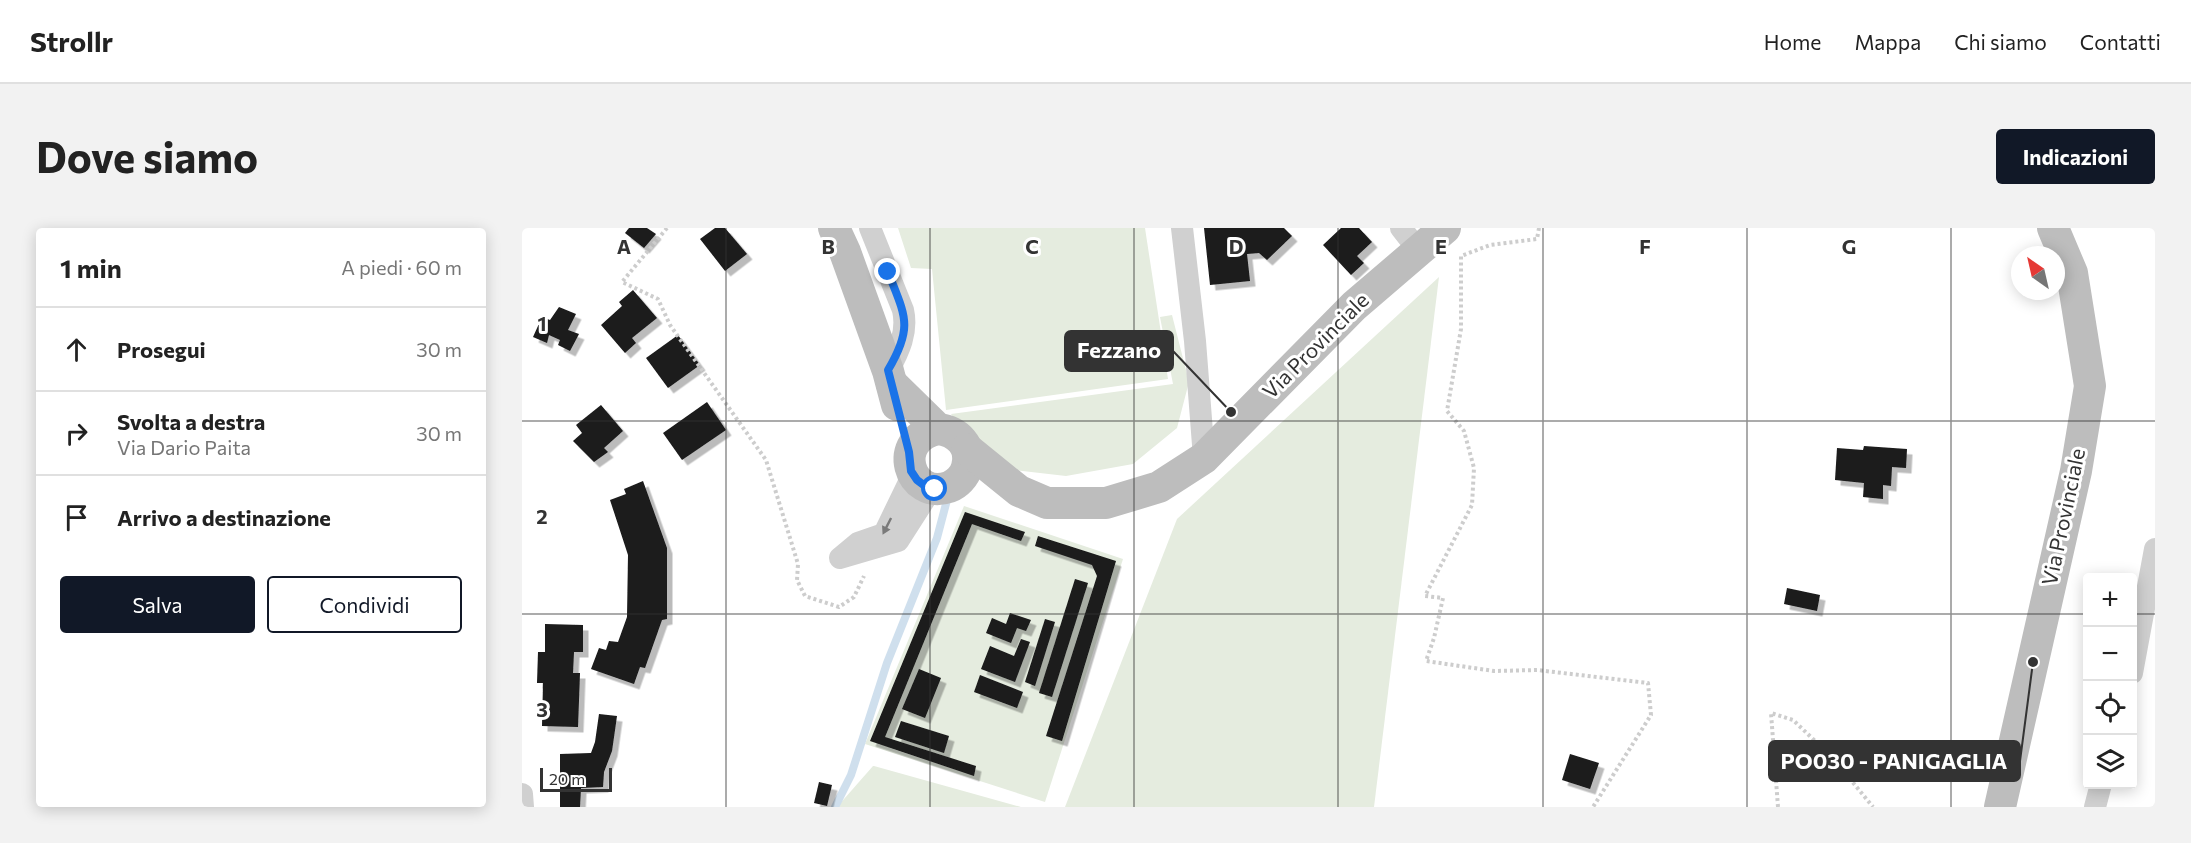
<!DOCTYPE html>
<html lang="it">
<head>
<meta charset="utf-8">
<style>
  :root { --surface:#fff; --page:#f2f2f2; --text:#222; --muted:#767676; --line:#e0e0e0; --accent:#111827 }
  body { margin:0; font-family:Commissioner,sans-serif; background:var(--page); color:var(--text) }
  .controls { position:absolute; right:18px; bottom:18px; display:grid; overflow:hidden; border-radius:6px; box-shadow:0 3px 15px #0003 }
  .controls button { width:54px; height:54px; display:grid; place-items:center; padding:0; border:0; border-bottom:2px solid var(--line); background:var(--surface); color:var(--text); font:30px sans-serif }
  .compass { position:absolute; left:1489px; top:18px; width:54px; height:54px; border-radius:50%; background:var(--surface); box-shadow:0 3px 15px #0003; rotate:326deg }
  .scale { position:absolute; left:18px; bottom:15px; width:72px; box-sizing:border-box; padding-left:6px; border:3px solid #333; border-top:0; font-size:16px; line-height:21px; white-space:nowrap; color:#333; -webkit-text-stroke:4px #fff; paint-order:stroke }
  .stop { position:absolute; width:18px; height:18px; margin:-14px; border:4px solid #1a73e8; border-radius:50%; background:#fff }
  .stop.end { background:#1a73e8; border-color:#fff; box-shadow:0 2px 6px #0008 }
  .list { margin:0; padding:0; list-style:none }
  h2 { display:flex; justify-content:space-between; align-items:center; height:78px; margin:0; padding:0 24px; font-size:26px }
  h2 small { font-size:20px; font-weight:400; color:var(--muted) }
  .list li { display:grid; grid-template-columns:39px 1fr auto; gap:18px; align-items:center; box-sizing:border-box; height:84px; padding:0 24px; border-top:2px solid var(--line) }
  .list b { display:block; font-size:22px; white-space:nowrap }
  .list p { margin:0; font-size:20px; white-space:nowrap; color:var(--muted) }
  .list em { font-size:20px; font-style:normal; color:var(--muted) }
  .actions { display:flex; gap:12px; padding:18px 24px }
  .actions a { flex:1; padding:14px 0; border:2px solid var(--accent); border-radius:6px; text-align:center; font-size:21px; color:var(--accent) }
  .actions .main { background:var(--accent); color:#fff }
  .icon { flex:none; width:33px; height:33px; fill:none; stroke:currentColor; stroke-width:2; stroke-linecap:round; stroke-linejoin:round }
  .map { position:relative; flex:none; width:1633px; height:579px; overflow:hidden; border-radius:6px }
  header { display:flex; align-items:center; gap:36px; box-sizing:border-box; height:84px; padding:0 30px; background:var(--surface); border-bottom:2px solid var(--line) }
  header strong { font-size:28px }
  nav { display:flex; gap:33px; margin-inline-start:auto; font-size:21px }
  .intro { display:flex; align-items:center; justify-content:space-between; box-sizing:border-box; height:144px; padding:0 36px }
  h1 { margin:0; font-size:42px }
  .button { padding:15px 27px; border-radius:6px; background:var(--accent); color:#fff; font-size:21px; font-weight:700 }
  main { display:flex; gap:36px; padding:0 36px }
  aside { flex:1; background:var(--surface); border-radius:6px; box-shadow:0 3px 15px #0003 }
  .map>svg:first-child { display:block }
  .green { fill:#e5ecdf }
  .lines { fill:none; stroke-linecap:round; stroke-linejoin:round }
  .stream { stroke:#cfdfed; stroke-width:8 }
  .building { fill:#1a1a1a; filter:url(#shadow) }
  .path { stroke:#cdcdcd; stroke-width:4; stroke-dasharray:3 3; stroke-linecap:butt }
  .street { stroke:#d0d0d0; stroke-width:22 }
  .secondary { stroke:#bdbdbd; stroke-width:32 }
  .oneway { fill:#7a7a7a }
  .route { stroke:#1a73e8; stroke-width:8 }
  .grid { fill:none; stroke:#333; stroke-width:1.5; stroke-opacity:0.55 }
  .labels { text-anchor:middle; stroke-width:6; stroke-linejoin:round; paint-order:stroke }
  .street-label { font-size:21px; fill:#333; stroke:#fff }
  .grid-label { font-size:20px; text-anchor:middle; font-weight:bold; fill:#333; stroke:#fff; stroke-width:6; stroke-linejoin:round; paint-order:stroke }
  .leader { fill:none; stroke:#333; stroke-width:2 }
  .callout-dot { fill:#333; stroke:#fff; stroke-width:2 }
  .callout { fill:#333; stroke:#333; stroke-width:2 }
  .callout-label { font-size:22px; text-anchor:middle; font-weight:bold; fill:#fff }
</style>
</head>
<body>
<header>
<strong>Strollr</strong>
<nav><a>Home</a><a>Mappa</a><a>Chi siamo</a><a>Contatti</a></nav>
</header>
<div class="intro"><h1>Dove siamo</h1><a class="button">Indicazioni</a></div>
<main>
<aside>
<h2>1 min<small>A piedi · 60 m</small></h2>
<ul class="list">
<li><svg class="icon" aria-label="ahead" viewBox="0 0 24 24"><path d="M12 20V5M6 11l6-6 6 6"/></svg><div><b>Prosegui</b></div><em>30 m</em></li>
<li><svg class="icon" aria-label="right" viewBox="0 0 24 24"><path d="M7 20v-9h11M14 6l5 5-5 5"/></svg><div><b>Svolta a destra</b><p>Via Dario Paita</p></div><em>30 m</em></li>
<li><svg class="icon" aria-label="arrive" viewBox="0 0 24 24"><path d="M6 21V4h12l-3 4 3 4H6"/></svg><div><b>Arrivo a destinazione</b></div></li>
</ul>
<div class="actions"><a class="main">Salva</a><a>Condividi</a></div>
</aside>
<div class="map">
<svg width="1633" height="579" viewBox="0 0 1633 579">
  <defs>
    <filter id="shadow"><feDropShadow dx="5.5" dy="5.5" stdDeviation="0" flood-color="#0004"/></filter>
  </defs>
  <rect width="100%" height="100%" fill="#fff"/>
  <!-- green -->
  <g class="green">
    <polygon points="376,0 623,0 646,151 424,182 410,41 389,40"/>
    <polygon points="917,49 852,579 543,579 655,291"/>
    <polygon points="650,87 667,154 655,200 611,236 544,248 491,242 457,227 429,186 651,156 638,89"/>
    <polygon points="442,278 601,331 523,574 343,516"/>
    <polygon points="351,538 352,538 499,579 315,579"/>
  </g>
  <g class="lines">
    <!-- stream -->
    <polyline class="stream" points="313,579 329,547 365,435 415,310 425,272"/>
  </g>
  <!-- building -->
  <g class="building">
    <polygon points="107,0 125,0 134,6 122,20 103,5"/>
    <polygon points="193,0 203,0 225,26 203,43 178,11"/>
    <polygon points="682,0 762,0 770,8 745,32 737,25 725,26 728,53 688,57"/>
    <polygon points="819,0 837,0 850,14 835,28 842,35 829,47 801,17"/>
    <polygon points="111,62 135,90 110,110 114,115 103,125 79,97 100,78 97,74"/>
    <polygon points="37,79 54,86 46,102 57,106 48,123 36,117 38,112 27,107 25,115 11,109 20,89 28,92"/>
    <polygon points="156,107 178,137 146,160 124,130"/>
    <polygon points="185,174 204,202 160,232 141,205"/>
    <polygon points="79,177 101,203 82,220 86,224 72,234 51,213 60,205 54,197"/>
    <polygon points="1342,218 1385,221 1384,240 1370,239 1369,258 1361,257 1361,271 1341,269 1342,255 1313,252 1315,220 1341,222"/>
    <polygon points="121,253 145,320 145,391 140,392 123,440 118,439 112,456 69,441 77,420 84,422 87,413 96,414 105,389 106,327 88,272 104,266 102,261"/>
    <polygon points="443,284 503,304 499,313 450,296 363,509 454,538 452,548 348,513"/>
    <polygon points="516,308 594,333 540,513 524,508 575,348 570,337 513,318"/>
    <polygon points="553,351 566,355 530,469 517,465"/>
    <polygon points="1265,360 1298,367 1295,383 1262,376"/>
    <polygon points="488,385 509,392 504,403 495,400 489,415 464,405 470,390 484,396"/>
    <polygon points="523,391 533,394 513,458 503,454"/>
    <polygon points="23,396 61,397 61,424 52,424 51,445 58,445 56,499 20,498 21,455 15,455 16,424 23,424"/>
    <polygon points="499,411 508,414 493,454 459,441 468,418 492,428"/>
    <polygon points="397,441 419,450 403,490 380,481"/>
    <polygon points="458,447 501,464 495,480 452,464"/>
    <polygon points="77,486 95,488 90,523 82,544 81,559 59,560 58,579 38,579 38,526 69,525 73,514"/>
    <polygon points="379,493 427,508 422,525 373,509"/>
    <polygon points="1048,526 1077,535 1068,561 1040,552"/>
    <polygon points="297,554 310,557 305,578 292,575"/>
  </g>
  <g class="lines">
    <!-- path -->
    <g class="path">
      <polyline points="145,0 100,54 136,71 148,97 244,232 276,336 275,352 283,368 317,379 332,369 342,348"/>
      <polyline points="1017,0 1015,11 968,17 939,28 939,101 925,183 942,203 952,240 950,277 903,368 921,370 912,410 904,433 972,443 1015,442 1126,455 1129,487 1071,579"/>
      <polyline points="1256,579 1249,485 1271,492 1310,529 1351,579"/>
    </g>
    <!-- street -->
    <g class="street">
      <path d="M 348,0 L 381,82 C 386,104 377,123 366,143"/>
      <polyline points="660,0 673,113 682,230"/>
      <polyline points="879,0 897,23"/>
      <polyline points="391,246 362,306 336,315 318,330 376,313 410,260"/>
      <polyline points="1610,445 1633,321"/>
      <polyline points="0,566 1,579"/>
      <polyline points="1573,579 1579,556"/>
    </g>
    <!-- secondary -->
    <g class="secondary">
      <polyline points="312,0 323,24 366,143 375,177"/>
      <path d="M 370,156 L 416,201 C 435,203 451,218 445,239 C 443,248 435,256 427,259 C 387,273 368,211 416,201"/>
      <polyline points="445,221 497,263 525,275 584,275 637,259 682,230 832,78 923,0"/>
      <polyline points="1478,579 1554,243 1568,158 1550,45 1531,0"/>
    </g>
  </g>
  <!-- one-way arrows -->
  <defs><path id="oneway-solid" d="M-6-.8H1V-3.2L6.5 0L1 3.2V.8H-6Z" transform="scale(1.5)"/></defs>
  <use class="oneway" href="#oneway-solid" transform="translate(365 298) rotate(117)"/>
  <g class="lines">
    <!-- route -->
    <path class="route" d="M 366,44 C 383,88 392,98 366,142 L 387,224 L 389,243 L 395,252 L 403,258 L 413,261"/>
  </g>
  <!-- grid -->
  <path class="grid" d="M 204,0 L 204,579M 408,0 L 408,579M 612,0 L 612,579M 816,0 L 816,579M 1021,0 L 1021,579M 1225,0 L 1225,579M 1429,0 L 1429,579M 0,193 L 1633,193M 0,386 L 1566,386M 1610,386 L 1633,386"/>
  <g class="labels">
    <!-- street labels -->
    <g class="street-label">
      <text transform="translate(794 118) rotate(-45)" y="7">Via Provinciale</text>
      <text transform="translate(1542 289) rotate(-78)" y="7">Via Provinciale</text>
    </g>
  </g>
  <g class="grid-label">
    <text x="102" y="26">A</text>
    <text x="306" y="26">B</text>
    <text x="510" y="26">C</text>
    <text x="714" y="26">D</text>
    <text x="919" y="26">E</text>
    <text x="1123" y="26">F</text>
    <text x="1327" y="26">G</text>
    <text x="20" y="103">1</text>
    <text x="20" y="296">2</text>
    <text x="20" y="489">3</text>
  </g>
  <!-- callouts -->
  <path class="leader" d="M709 184L651 123M1511 434L1498 533"/>
  <g class="callout-dot">
    <circle cx="709" cy="184" r="6"/>
    <circle cx="1511" cy="434" r="6"/>
  </g>
  <g class="callout">
    <rect x="543" y="103" width="108" height="40" rx="6"/>
    <rect x="1247" y="513" width="251" height="40" rx="6"/>
  </g>
  <g class="callout-label">
    <text x="597" y="130">Fezzano</text>
    <text x="1372" y="541">PO030 - PANIGAGLIA</text>
  </g>
</svg>
<div class="controls">
<button>+</button>
<button>−</button>
<button><svg class="icon" aria-label="locate" viewBox="0 0 24 24"><circle cx="12" cy="12" r="6"/><path d="M12 2v4M12 18v4M2 12h4M18 12h4"/></svg></button>
<button><svg class="icon" aria-label="layers" viewBox="0 0 24 24"><path d="M12 4l9 5-9 5-9-5zM3 14l9 5 9-5"/></svg></button>
</div>
<svg class="compass" viewBox="-18 -18 36 36"><path d="M0-13l5 13h-10z" fill="#e53935"/><path d="M0 13l5-13h-10z" fill="#767676"/></svg>
<div class="scale">20 m</div>
<div class="stop" style="left:413px;top:261px"></div>
<div class="stop end" style="left:366px;top:44px"></div>
</div>
</main>
</body>
</html>
